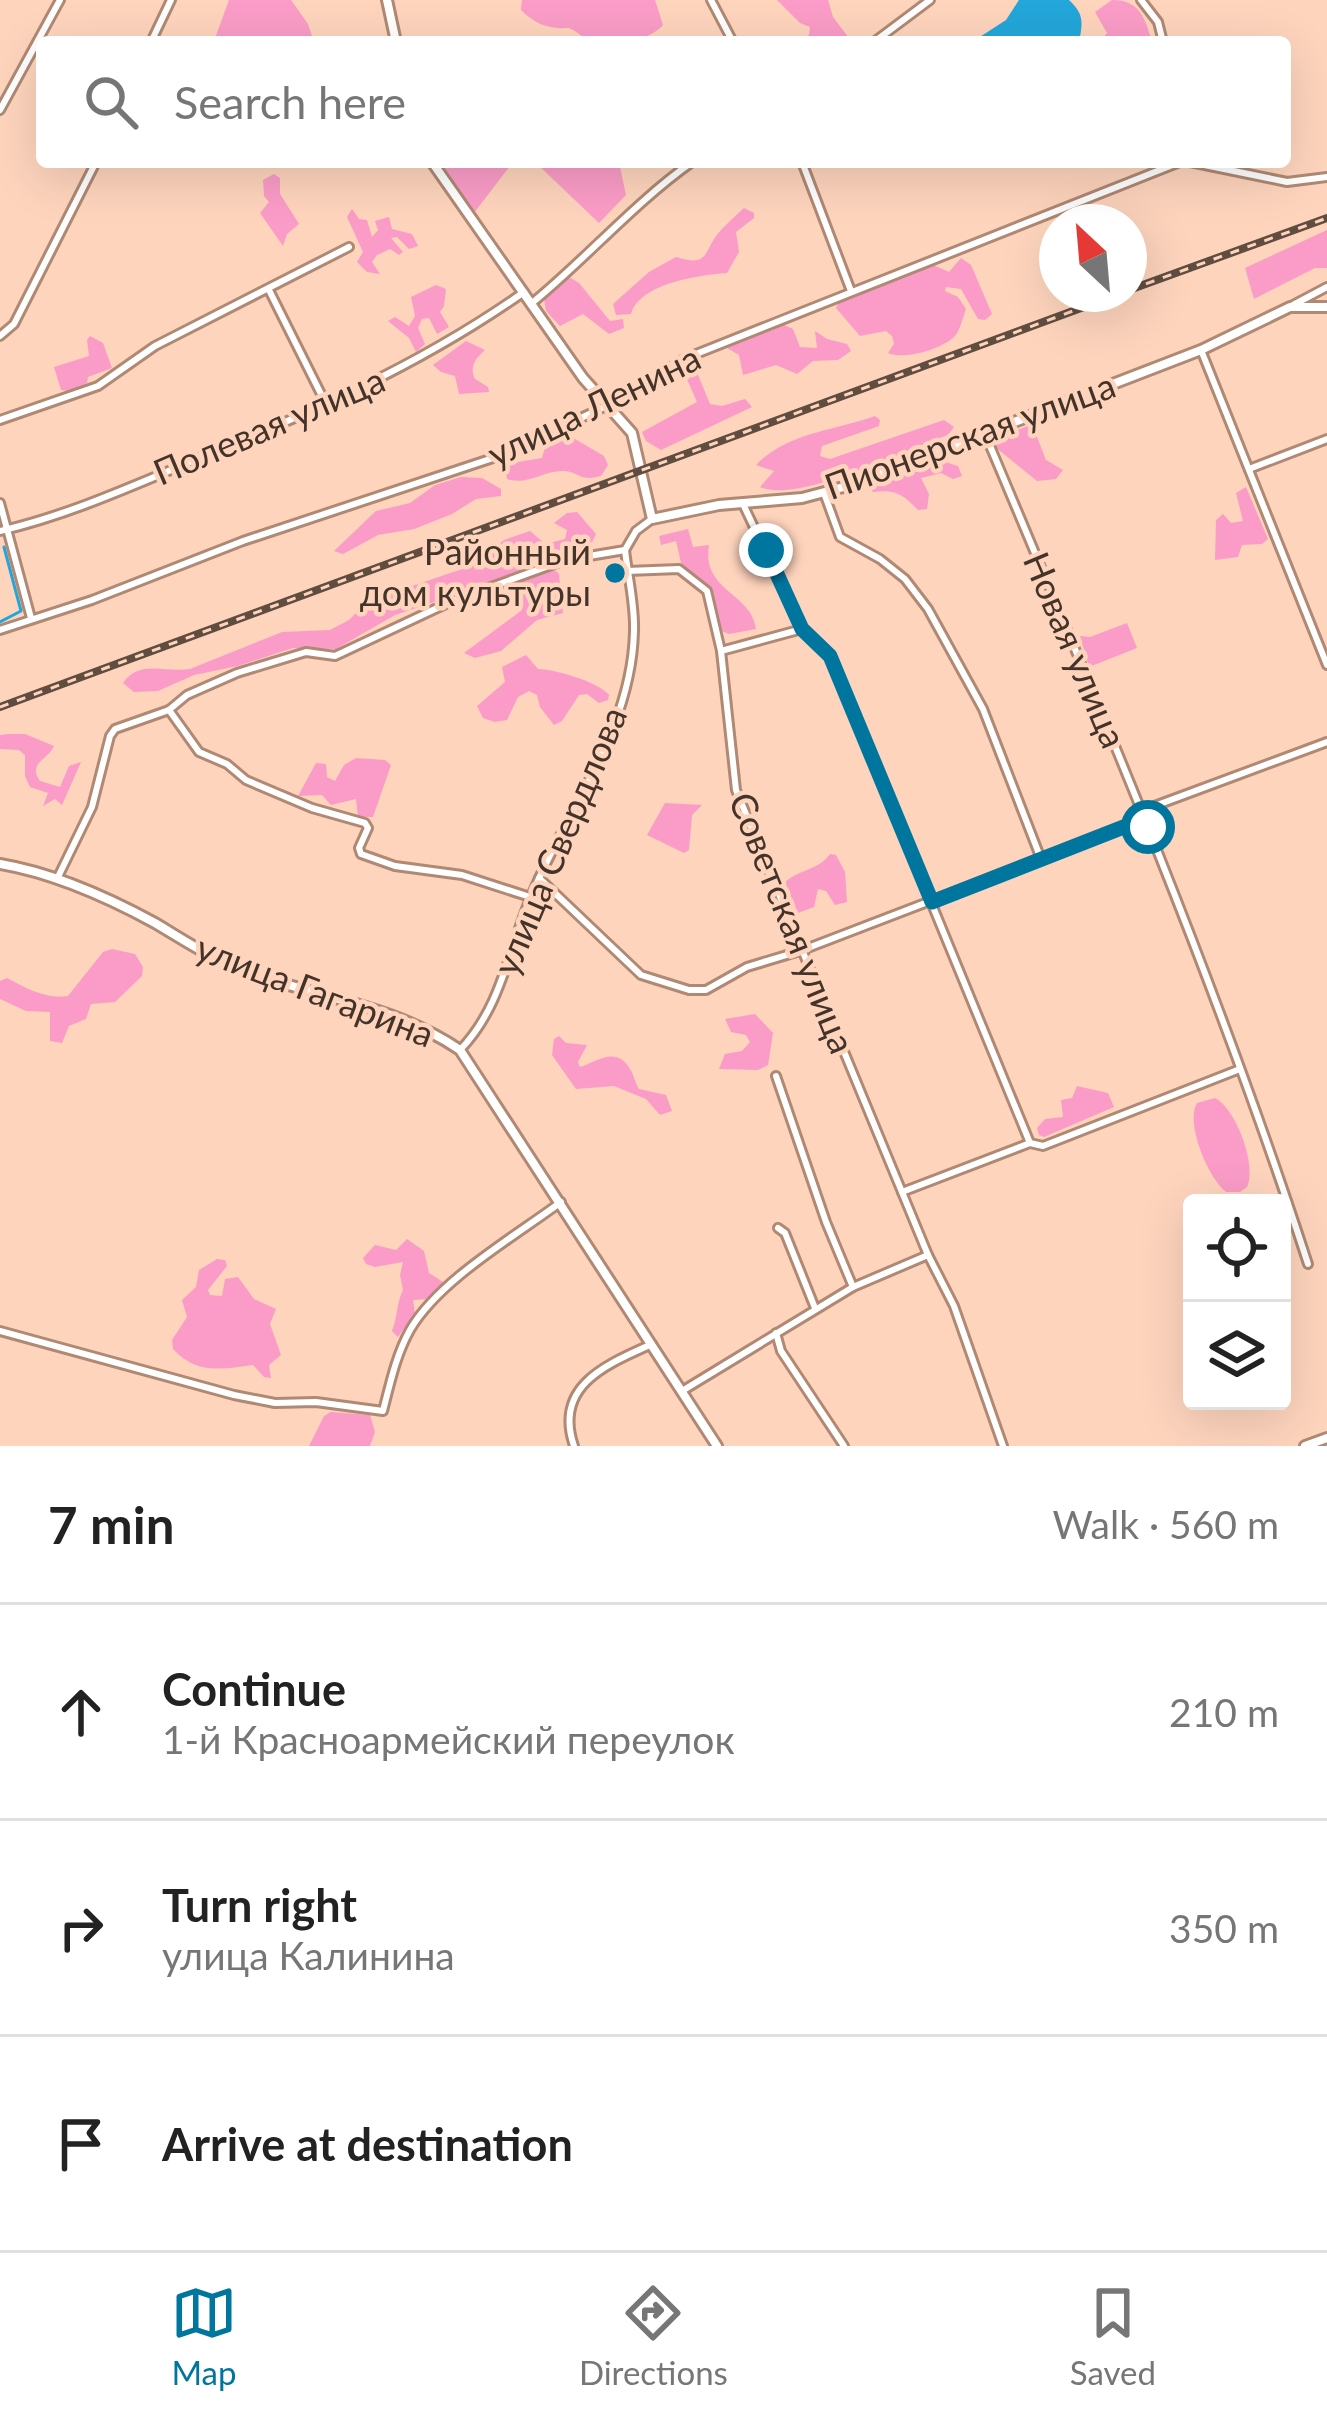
<!DOCTYPE html>
<html lang="en">
<head>
<meta charset="utf-8">
<style>
  :root { --surface:#fff; --page:#f2f2f2; --text:#222; --muted:#767676; --line:#e0e0e0; --accent:#00769f }
  body { margin:0; font-family:Lato,sans-serif; background:var(--page); color:var(--text) }
  .controls { position:absolute; right:36px; bottom:36px; display:grid; overflow:hidden; border-radius:12px; box-shadow:0 12px 48px #0002 }
  .controls button { width:108px; height:108px; display:grid; place-items:center; padding:0; border:0; border-bottom:3px solid var(--line); background:var(--surface); color:var(--text); font:60px sans-serif }
  .compass { position:absolute; left:1039px; top:204px; width:108px; height:108px; border-radius:50%; background:var(--surface); box-shadow:0 12px 48px #0002; rotate:334deg }
  .stop { position:absolute; width:36px; height:36px; margin:-27px; border:9px solid #00769f; border-radius:50%; background:#fff }
  .stop.end { background:#00769f; border-color:#fff; box-shadow:0 3px 12px #0008 }
  .list { margin:0; padding:0; list-style:none }
  h2 { display:flex; justify-content:space-between; align-items:center; height:156px; margin:0; padding:0 48px; font-size:51px }
  h2 small { font-size:39px; font-weight:400; color:var(--muted) }
  .list li { display:grid; grid-template-columns:78px 1fr auto; gap:36px; align-items:center; box-sizing:border-box; height:216px; padding:0 48px; border-top:3px solid var(--line) }
  .list b { display:block; font-size:45px; white-space:nowrap }
  .list p { margin:0; font-size:39px; white-space:nowrap; color:var(--muted) }
  .list em { font-size:39px; font-style:normal; color:var(--muted) }
  .icon { flex:none; width:66px; height:66px; fill:none; stroke:currentColor; stroke-width:2; stroke-linecap:round; stroke-linejoin:round }
  .map { position:relative; flex:none; width:1327px; height:1446px; overflow:hidden }
  .search { position:absolute; background:var(--surface); box-shadow:0 12px 48px #0002; left:36px; right:36px; top:36px; height:132px; display:flex; align-items:center; gap:30px; box-sizing:border-box; padding:0 42px; border-radius:12px; color:var(--muted); font-size:45px }
  .sheet { height:804px; background:var(--surface) }
  nav { display:flex; justify-content:space-around; align-items:center; box-sizing:border-box; height:168px; border-top:3px solid var(--line); background:var(--surface); font-size:33px; color:var(--muted) }
  nav a { display:grid; justify-items:center; gap:6px }
  nav .on { color:var(--accent) }
  .map>svg:first-child { display:block }
  .green { fill:#fa9cc7 }
  .water { fill:#23a6d9 }
  .lines { fill:none; stroke-linecap:round; stroke-linejoin:round }
  .stream { stroke:#23a6d9; stroke-width:3 }
  .street-casing { stroke:#af8973; stroke-width:12 }
  .secondary-casing { stroke:#af8973; stroke-width:14 }
  .street { stroke:#fff; stroke-width:6 }
  .secondary { stroke:#fff; stroke-width:8 }
  .rail-casing { stroke:#614d40; stroke-width:8 }
  .rail { stroke:#fed4bd; stroke-width:3; stroke-dasharray:9; stroke-linecap:butt }
  .route { stroke:#00769f; stroke-width:15 }
  .poi-dot { fill:#00769f; stroke:#fed4bd; stroke-width:4.5 }
  .labels { text-anchor:middle; stroke-width:9; stroke-linejoin:round; paint-order:stroke }
  .street-label { font-size:36px; fill:#433329; stroke:#fed4bd }
  .poi-label { font-size:36px; fill:#433329; stroke:#fed4bd; text-anchor:end }
</style>
</head>
<body>
<div class="map">
<svg width="1327" height="1446" viewBox="0 0 1327 1446">
  <rect width="100%" height="100%" fill="#fed4bd"/>
  <!-- green -->
  <g class="green">
    <polygon points="229,0 291,0 308,24 314,42 214,41"/>
    <path d="M 522,0 L 655,0 L 663,25 C 650,41 607,50 587,39 C 581,36 576,31 569,28 C 549,29 536,25 521,10 Z"/>
    <polygon points="777,0 828,0 833,17 852,42 797,42 809,35 810,27 800,23"/>
    <path d="M 1112,0 C 1140,0 1145,18 1152,42 L 1100,42 L 1107,33 L 1095,12 Z"/>
    <polygon points="437,162 513,162 474,213"/>
    <polygon points="535,162 619,162 626,195 599,223"/>
    <polygon points="274,174 280,178 280,194 299,224 287,234 283,246 260,213 269,202 264,196 263,180"/>
    <path d="M 744,208 L 754,213 L 754,218 L 736,232 L 739,252 L 727,273 C 700,275 640,283 631,314 L 616,315 L 613,304 L 649,272 L 676,257 C 711,268 702,251 721,230 C 728,223 736,215 744,208 Z"/>
    <polygon points="352,209 359,219 367,220 372,237 378,230 375,221 389,217 392,229 412,234 418,246 409,249 397,237 391,238 403,252 399,255 390,249 377,255 372,262 380,274 367,272 357,262 363,252 347,217"/>
    <polygon points="1327,230 1327,268 1315,268 1254,299 1245,268"/>
    <path d="M 961,258 L 971,265 L 992,314 L 985,320 L 978,319 L 961,289 L 946,287 L 945,291 L 958,297 L 966,309 C 963,317 960,331 954,337 C 940,350 903,360 888,353 L 894,344 L 892,336 L 886,331 L 860,336 L 836,308 L 840,299 L 931,264 L 949,272 Z"/>
    <polygon points="569,277 579,283 610,321 623,319 624,328 609,334 583,314 560,326 546,311 544,299"/>
    <polygon points="436,285 446,289 444,306 440,312 449,327 437,334 429,318 422,319 418,328 425,344 416,352 409,338 388,321 395,317 409,326 415,316 411,297"/>
    <polygon points="784,325 793,329 800,347 817,348 815,331 827,339 847,344 851,351 838,360 813,361 797,374 776,365 743,375 739,355 727,348"/>
    <polygon points="90,336 103,343 112,368 88,377 87,383 71,391 61,390 54,367 89,356 87,340"/>
    <path d="M 466,341 L 485,350 C 476,358 469,366 475,379 L 488,387 L 489,392 L 459,394 L 455,376 L 441,372 L 433,365 Z"/>
    <polygon points="688,365 696,370 710,404 722,406 745,399 752,407 661,450 646,441 642,432 697,402 683,370"/>
    <path d="M 875,416 L 880,420 L 879,426 L 822,446 L 820,456 L 830,459 L 944,420 L 954,427 L 948,435 C 907,450 797,504 760,487 L 774,471 L 756,465 C 788,432 834,431 875,416 Z"/>
    <polygon points="1028,426 1034,429 1046,460 1063,470 1056,479 1037,481 995,447 999,437"/>
    <path d="M 568,435 L 604,456 L 608,465 L 601,476 C 578,482 581,472 564,471 C 544,470 527,486 507,479 L 506,471 L 512,463 L 542,458 L 546,444 Z"/>
    <path d="M 936,459 L 958,466 L 962,476 L 953,479 L 941,473 L 921,478 L 929,494 L 927,509 L 918,510 C 903,494 895,489 873,492 L 870,488 L 879,479 Z"/>
    <polygon points="461,477 482,478 501,489 501,496 476,499 452,514 414,529 378,535 343,554 334,551 376,511 410,503 435,485"/>
    <polygon points="1246,487 1268,539 1262,544 1242,545 1238,557 1215,560 1216,520 1223,514 1231,523 1243,521 1236,493"/>
    <path d="M 577,512 L 596,534 L 592,542 L 552,552 L 548,562 L 538,567 L 395,615 L 336,649 L 293,648 L 238,666 L 194,675 L 158,691 L 134,692 L 123,683 C 139,659 165,673 190,669 L 282,632 L 330,630 L 349,620 L 368,601 L 471,566 L 504,540 L 530,531 L 545,544 L 565,539 L 567,530 L 554,523 L 567,513 Z"/>
    <path d="M 688,529 L 693,547 L 709,545 C 701,591 752,593 756,629 L 729,634 L 721,631 L 709,586 L 682,567 L 676,541 L 661,545 L 659,536 Z"/>
    <polygon points="552,568 559,574 563,613 537,620 501,651 475,658 464,653 522,610 516,591 510,586 512,582"/>
    <polygon points="1127,623 1137,648 1089,667 1080,636 1090,637"/>
    <path d="M 526,655 L 538,669 C 554,669 599,682 609,695 L 608,700 L 599,703 L 587,694 L 579,695 L 562,721 L 554,725 L 540,707 L 537,695 L 529,691 L 518,697 L 507,720 L 495,722 L 483,718 L 477,706 L 505,682 L 502,667 Z"/>
    <path d="M 9,734 L 25,734 L 54,746 C 48,760 27,763 40,781 L 60,787 L 69,766 L 81,762 L 62,805 L 55,799 L 43,806 L 48,793 L 30,787 L 25,776 L 25,755 L 19,750 L 0,749 L 0,735 Z"/>
    <polygon points="356,758 385,760 391,765 373,817 358,817 356,799 331,805 322,795 298,796 316,763 326,764 327,777 335,781 344,765"/>
    <polygon points="665,803 702,805 692,815 689,850 684,853 647,835"/>
    <path d="M 830,854 L 836,855 L 845,872 L 847,902 L 835,905 L 826,891 L 818,889 L 814,907 L 798,913 L 785,882 C 800,869 819,870 830,854 Z"/>
    <path d="M 112,949 L 135,954 L 143,967 L 142,976 L 115,1002 L 91,1004 L 86,1019 L 69,1026 L 62,1043 L 50,1041 L 50,1012 L 26,1011 L 0,999 L 0,981 L 7,978 C 25,988 48,1000 68,996 L 103,952 Z"/>
    <polygon points="755,1014 773,1033 768,1065 758,1070 719,1069 725,1054 742,1051 750,1042 746,1035 731,1032 725,1019"/>
    <path d="M 559,1036 L 566,1043 L 587,1045 L 578,1062 L 580,1067 C 597,1062 616,1045 630,1069 C 634,1075 635,1083 639,1089 L 666,1095 L 672,1111 L 660,1115 L 646,1099 L 614,1086 L 576,1089 L 552,1055 L 554,1039 Z"/>
    <polygon points="1077,1086 1108,1093 1114,1107 1044,1137 1039,1135 1037,1128 1045,1119 1063,1117 1061,1100 1072,1098"/>
    <path d="M 1215,1098 C 1236,1109 1257,1165 1247,1187 L 1240,1192 L 1226,1192 C 1208,1178 1185,1123 1197,1103 Z"/>
    <path d="M 407,1239 L 424,1251 L 429,1273 L 443,1282 L 429,1299 L 413,1300 L 415,1313 L 398,1337 L 392,1331 C 398,1316 396,1304 403,1290 L 400,1275 L 403,1262 L 375,1267 L 366,1264 L 363,1258 L 375,1245 L 396,1250 Z"/>
    <path d="M 217,1259 L 225,1260 L 227,1266 L 208,1290 L 210,1295 L 222,1296 L 225,1279 L 238,1277 L 254,1299 L 276,1309 L 270,1324 L 281,1355 L 269,1365 L 271,1378 L 264,1377 L 253,1365 C 221,1369 197,1375 173,1349 L 172,1340 L 187,1317 L 182,1300 L 196,1287 L 199,1270 Z"/>
    <polygon points="331,1412 370,1415 375,1432 370,1446 309,1446 324,1416"/>
  </g>
  <!-- water -->
  <path class="water" d="M 1019,0 L 1069,0 C 1084,14 1083,22 1079,42 L 972,42 L 1006,20 Z"/>
  <g class="lines">
    <!-- stream -->
    <polyline class="stream" points="0,622 21,611 4,547"/>
    <defs>
      <g id="street">
        <polyline points="711,0 733,42"/>
        <polyline points="1141,0 1158,22 1163,42"/>
        <polyline points="151,42 171,0"/>
        <polyline points="874,42 930,0"/>
        <polyline points="0,110 60,0"/>
        <polyline points="802,162 851,291"/>
        <polyline points="1190,162 1287,182 1327,177"/>
        <polyline points="269,290 326,404"/>
        <path d="M 532,303 C 587,258 633,204 692,162"/>
        <polyline points="1293,305 1327,287"/>
        <polyline points="0,336 14,324 96,162"/>
        <polyline points="1201,350 1327,665"/>
        <polyline points="0,420 98,386 155,346 349,247"/>
        <path d="M 985,434 C 1100,707 1216,981 1308,1264"/>
        <polyline points="1249,469 1327,439"/>
        <polyline points="824,493 840,537 880,559 905,579 928,609 983,709 1041,859"/>
        <polyline points="0,503 31,618"/>
        <polyline points="743,504 802,629 830,656 1030,1143"/>
        <path d="M 0,531 C 65,516 128,488 190,462 C 308,414 419,366 524,292"/>
        <polyline points="627,571 679,569 707,591 721,651 736,790 928,1255 954,1306 1003,1446"/>
        <polyline points="0,630 92,600 243,541 508,453 608,405 686,358 1180,162"/>
        <polyline points="721,651 802,629"/>
        <polyline points="169,710 199,752 227,764 246,780 312,808 365,823 368,828 359,848 361,854 395,866 462,875 530,897"/>
        <polyline points="1141,811 1327,742"/>
        <polyline points="539,878 641,975 689,990 706,990 747,967 800,951 1144,819"/>
        <polyline points="57,879 92,807 110,736 115,729 169,710 187,695 237,673 306,652 335,656 450,602 565,560 625,550 636,531 652,519"/>
        <path d="M 460,1050 C 502,1007 509,947 532,894 C 568,808 632,729 634,631 C 635,604 628,577 625,550"/>
        <polyline points="776,1076 826,1222 853,1287"/>
        <polyline points="902,1192 1030,1143 1043,1146 1240,1069"/>
        <polyline points="778,1228 785,1233 815,1308"/>
        <path d="M 0,1331 L 234,1395 L 275,1403 L 316,1402 L 383,1411 C 390,1384 396,1355 410,1330 C 439,1280 514,1237 561,1202"/>
        <polyline points="776,1333 781,1351 844,1446"/>
        <polyline points="682,1391 853,1287 928,1255"/>
        <path d="M 574,1446 C 553,1385 608,1364 652,1344"/>
      </g>
      <g id="secondary">
        <polyline points="387,0 396,42"/>
        <polyline points="432,162 583,378 632,433 652,519 719,505 802,498 851,485 1201,350 1290,307 1327,307"/>
        <path d="M 0,864 C 54,873 107,897 155,923 C 182,939 207,956 236,968 C 312,997 391,1003 460,1050 L 717,1446"/>
        <polyline points="1305,1446 1327,1438"/>
      </g>
    </defs>
    <!-- street casing -->
    <use href="#street" class="street-casing"/>
    <!-- secondary casing -->
    <use href="#secondary" class="secondary-casing"/>
    <!-- street -->
    <use href="#street" class="street"/>
    <!-- secondary -->
    <use href="#secondary" class="secondary"/>
    <defs>
      <g id="rail">
        <polyline points="1129,290 1327,218"/>
        <polyline points="0,707 1119,294"/>
      </g>
    </defs>
    <!-- rail casing -->
    <use href="#rail" class="rail-casing"/>
    <!-- rail -->
    <use href="#rail" class="rail"/>
  </g>
  <g class="lines">
    <!-- route -->
    <polyline class="route" points="766,550 802,629 830,656 932,902 1144,819 1148,827"/>
  </g>
  <!-- markers -->
  <circle class="poi-dot" cx="615" cy="573" r="12"/>
  <g class="labels">
    <!-- street labels -->
    <g class="street-label">
      <text transform="translate(594 406) rotate(-26)" y="13">улица Ленина</text>
      <text transform="translate(269 426) rotate(-23)" y="13">Полевая улица</text>
      <text transform="translate(970 436) rotate(-20)" y="13">Пионерская улица</text>
      <text transform="translate(1075 650) rotate(67)" y="13">Новая улица</text>
      <text transform="translate(560 841) rotate(-67)" y="13">улица Свердлова</text>
      <text transform="translate(792 923) rotate(68)" y="13">Советская улица</text>
      <text transform="translate(315 991) rotate(21)" y="13">улица Гагарина</text>
    </g>
    <!-- poi labels -->
    <g class="poi-label">
      <text x="591" y="565">Районный<tspan x="591" dy="41">дом культуры</tspan></text>
    </g>
  </g>
</svg>
<div class="controls">
<button><svg class="icon" aria-label="locate" viewBox="0 0 24 24"><circle cx="12" cy="12" r="6"/><path d="M12 2v4M12 18v4M2 12h4M18 12h4"/></svg></button>
<button><svg class="icon" aria-label="layers" viewBox="0 0 24 24"><path d="M12 4l9 5-9 5-9-5zM3 14l9 5 9-5"/></svg></button>
</div>
<svg class="compass" viewBox="-18 -18 36 36"><path d="M0-13l5 13h-10z" fill="#e53935"/><path d="M0 13l5-13h-10z" fill="#767676"/></svg>
<div class="stop" style="left:1148px;top:827px"></div>
<div class="stop end" style="left:766px;top:550px"></div>
<div class="search"><svg class="icon" aria-label="search" viewBox="0 0 24 24"><circle cx="10" cy="10" r="6"/><path d="M15 15l6 6"/></svg>Search here</div>
</div>
<section class="sheet">
<h2>7 min<small>Walk · 560 m</small></h2>
<ul class="list">
<li><svg class="icon" aria-label="ahead" viewBox="0 0 24 24"><path d="M12 20V5M6 11l6-6 6 6"/></svg><div><b>Continue</b><p>1-й Красноармейский переулок</p></div><em>210 m</em></li>
<li><svg class="icon" aria-label="right" viewBox="0 0 24 24"><path d="M7 20v-9h11M14 6l5 5-5 5"/></svg><div><b>Turn right</b><p>улица Калинина</p></div><em>350 m</em></li>
<li><svg class="icon" aria-label="arrive" viewBox="0 0 24 24"><path d="M6 21V4h12l-3 4 3 4H6"/></svg><div><b>Arrive at destination</b></div></li>
</ul>
</section>
<nav>
<a class="on"><svg class="icon" aria-label="map" viewBox="0 0 24 24"><path d="M3 6l6-2 6 2 6-2v14l-6 2-6-2-6 2zM9 4v14M15 6v14"/></svg>Map</a>
<a><svg class="icon" aria-label="directions" viewBox="0 0 24 24"><path d="M12 3l9 9-9 9-9-9zM9 14v-3h6M13 9l2 2-2 2"/></svg>Directions</a>
<a><svg class="icon" aria-label="saved" viewBox="0 0 24 24"><path d="M7 4h10v16l-5-4-5 4z"/></svg>Saved</a>
</nav>
</body>
</html>
